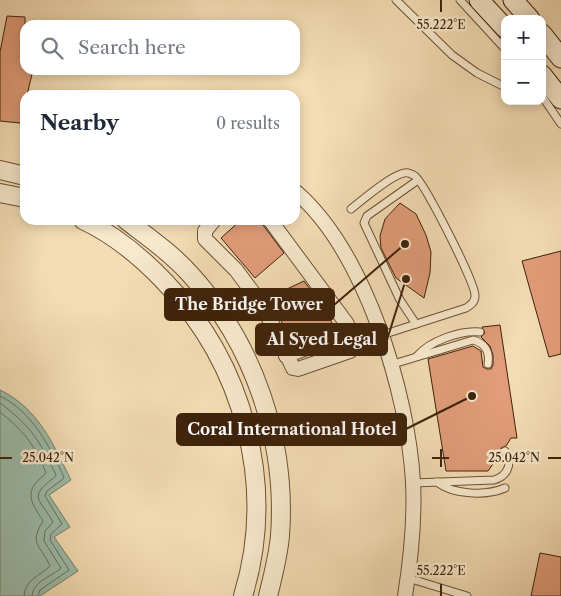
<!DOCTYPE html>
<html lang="en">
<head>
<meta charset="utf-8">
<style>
  :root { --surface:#fff; --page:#f6f6f7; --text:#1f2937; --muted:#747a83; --line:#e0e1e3 }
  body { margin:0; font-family:"Libre Caslon Text",serif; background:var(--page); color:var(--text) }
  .controls { position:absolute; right:15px; top:15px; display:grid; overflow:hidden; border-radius:10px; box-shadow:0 2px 12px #0003 }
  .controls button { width:45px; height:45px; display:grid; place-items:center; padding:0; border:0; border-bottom:1px solid var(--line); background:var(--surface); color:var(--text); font:25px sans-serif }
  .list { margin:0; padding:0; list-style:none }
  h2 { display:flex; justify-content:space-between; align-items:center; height:65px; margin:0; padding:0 20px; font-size:21px }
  h2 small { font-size:16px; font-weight:400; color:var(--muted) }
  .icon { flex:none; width:28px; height:28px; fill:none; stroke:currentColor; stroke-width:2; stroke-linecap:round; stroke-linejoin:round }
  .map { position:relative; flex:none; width:561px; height:596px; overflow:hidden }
  .search { position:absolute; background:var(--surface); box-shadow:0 2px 12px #0003; left:20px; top:20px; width:280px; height:55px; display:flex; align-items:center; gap:12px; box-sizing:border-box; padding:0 18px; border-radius:15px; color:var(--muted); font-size:19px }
  .panel { position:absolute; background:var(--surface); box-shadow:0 2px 12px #0003; left:20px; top:90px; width:280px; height:135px; border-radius:15px }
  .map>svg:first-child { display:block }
  .water { fill:#9cbcaa; stroke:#767e6a }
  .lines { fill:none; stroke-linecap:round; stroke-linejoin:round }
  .shore { stroke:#6c6f5a; stroke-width:1 }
  .building { fill:#e19d79; stroke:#3d220a }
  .service-casing { stroke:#6b5134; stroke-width:9 }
  .minor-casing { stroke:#6b5134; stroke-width:16 }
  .tertiary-casing { stroke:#6b5134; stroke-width:20 }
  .secondary-casing { stroke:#3d220a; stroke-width:21 }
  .service { stroke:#f8e9ce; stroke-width:7 }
  .minor { stroke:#f8e9ce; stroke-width:14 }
  .tertiary { stroke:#f8e9ce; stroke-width:18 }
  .secondary { stroke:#f8e9ce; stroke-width:19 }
  .ticks { fill:none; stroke:#3d220a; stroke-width:2 }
  .ticks-label { font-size:12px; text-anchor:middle; fill:#3d220a; stroke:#f8e9ce; stroke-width:5; stroke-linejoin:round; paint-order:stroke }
  .leader { fill:none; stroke:#3d220a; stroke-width:2 }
  .callout-dot { fill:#3d220a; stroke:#f8e9ce; stroke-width:2 }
  .callout { fill:#3d220a; stroke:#3d220a; stroke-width:2 }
  .callout-label { font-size:16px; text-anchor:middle; font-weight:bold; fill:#fff }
</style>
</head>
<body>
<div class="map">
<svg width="561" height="596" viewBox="0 0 561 596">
  <rect width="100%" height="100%" fill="#f4ddb4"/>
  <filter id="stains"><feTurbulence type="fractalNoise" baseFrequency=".004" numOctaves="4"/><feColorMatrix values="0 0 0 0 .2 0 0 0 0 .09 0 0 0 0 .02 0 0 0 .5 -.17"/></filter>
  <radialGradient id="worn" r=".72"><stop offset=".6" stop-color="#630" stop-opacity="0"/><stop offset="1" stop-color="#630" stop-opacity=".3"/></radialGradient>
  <!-- water -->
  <path class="water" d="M 0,390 C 39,409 53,444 71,480 L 49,495 L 70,527 L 54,537 L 78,571 L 40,596 L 0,596 Z"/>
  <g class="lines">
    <!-- shore -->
    <g class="shore">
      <path d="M 0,396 C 33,412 49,446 64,477 L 63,479 L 47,491 L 45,496 L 62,524 L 51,534 L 50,540 L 69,570 L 40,590 L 38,596"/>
      <path d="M 0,403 C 32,427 39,440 56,475 L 55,477 C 27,497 40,499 53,522 L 45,531 L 44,541 L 61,568 C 51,577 33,581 32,596"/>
      <path d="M 0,412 C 23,430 35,445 46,473 C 43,477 38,479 35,484 C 25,497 36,509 43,521 C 28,545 41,545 50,566 C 40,576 25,579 24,596"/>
    </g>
  </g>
  <!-- building -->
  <g class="building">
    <polygon points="7,16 25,17 25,70 33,70 27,95 25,95 25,103 20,123 0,121 0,52"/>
    <polygon points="400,203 416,214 426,235 431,252 430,273 424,298 396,278 381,248 380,236 385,219"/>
    <polygon points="241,220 261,220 263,225 284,253 255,278 221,238"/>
    <polygon points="561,251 561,354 549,357 522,261"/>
    <polygon points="304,281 325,309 333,325 292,344 270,297"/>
    <polygon points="500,325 517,438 511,438 506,446 501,448 500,454 488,471 446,471 428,359 473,346 481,351 483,367 487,369 491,369 493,365 493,355 490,346 481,337 485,333 482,327"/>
    <polygon points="540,553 561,557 561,596 531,596"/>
  </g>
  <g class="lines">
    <defs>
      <g id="service">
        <polyline points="396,0 452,55 477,73 505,87"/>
        <polyline points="460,0 505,49"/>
        <polyline points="542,96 561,124"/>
        <path d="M 351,209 C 361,201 397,170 408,173 C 410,173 413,175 415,176 C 426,186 476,284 475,296 C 475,302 471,305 466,308 L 382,335"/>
        <polyline points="416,324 400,300 364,223 367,216 418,180"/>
        <path d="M 417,356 C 430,341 460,330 480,332"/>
        <path d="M 390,365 L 473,340 C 485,343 490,352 488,364"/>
        <path d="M 437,482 C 453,495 486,496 505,488"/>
        <path d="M 413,483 L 494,480 C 508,476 513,463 505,451"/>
        <polyline points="408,578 467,596"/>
      </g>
      <g id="minor">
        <path d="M 295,191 C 365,251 408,393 413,482 C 415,520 411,558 405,596"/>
        <polyline points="214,220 205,231 205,239 236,270 260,302 279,337 293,368 298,369 350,351"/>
        <polyline points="270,220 347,324 344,333 286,356"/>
      </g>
      <g id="tertiary">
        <polyline points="0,170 25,176"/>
        <polyline points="0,193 25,198"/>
        <path d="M 83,220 C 113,234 141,257 164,281 C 244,364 277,485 243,596"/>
        <path d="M 126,220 C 148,237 171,253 190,274 C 254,344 287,441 280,536 C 278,557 273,576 268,596"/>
      </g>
      <g id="secondary">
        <polyline points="479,0 505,28"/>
        <polyline points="513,0 530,19"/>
        <polyline points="542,34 561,58"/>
        <polyline points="542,75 561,99"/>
      </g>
    </defs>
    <!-- service casing -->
    <use href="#service" class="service-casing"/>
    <!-- minor casing -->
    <use href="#minor" class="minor-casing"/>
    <!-- tertiary casing -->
    <use href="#tertiary" class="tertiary-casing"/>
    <!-- secondary casing -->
    <use href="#secondary" class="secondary-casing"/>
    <!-- service -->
    <use href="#service" class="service"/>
    <!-- minor -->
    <use href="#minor" class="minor"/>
    <!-- tertiary -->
    <use href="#tertiary" class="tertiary"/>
    <!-- secondary -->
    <use href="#secondary" class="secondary"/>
  </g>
  <!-- ticks -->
  <path class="ticks" d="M 441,0 L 441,12M 441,449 L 441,467M 0,458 L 12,458M 432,458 L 449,458M 548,458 L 561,458M 441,584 L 441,596"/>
  <g class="ticks-label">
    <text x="441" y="29">55.222°E</text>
    <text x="48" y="462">25.042°N</text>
    <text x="514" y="462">25.042°N</text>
    <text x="441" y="575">55.222°E</text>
  </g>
  <!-- callouts -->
  <path class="leader" d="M405 244L334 305M406 279L387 340M472 396L406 429"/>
  <g class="callout-dot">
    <circle cx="405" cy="244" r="5"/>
    <circle cx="406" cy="279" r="5"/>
    <circle cx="472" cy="396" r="5"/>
  </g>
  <g class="callout">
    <rect x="165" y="289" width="169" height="31" rx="5"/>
    <rect x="256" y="324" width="131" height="31" rx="5"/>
    <rect x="177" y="414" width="229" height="31" rx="5"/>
  </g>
  <g class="callout-label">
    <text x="249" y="310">The Bridge Tower</text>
    <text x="322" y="345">Al Syed Legal</text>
    <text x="292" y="435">Coral International Hotel</text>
  </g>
  <rect width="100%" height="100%" filter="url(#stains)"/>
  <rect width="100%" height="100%" fill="url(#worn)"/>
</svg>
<div class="controls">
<button>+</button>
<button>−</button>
</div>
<div class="search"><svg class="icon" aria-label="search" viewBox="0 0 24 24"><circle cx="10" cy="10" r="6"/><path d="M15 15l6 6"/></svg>Search here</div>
<section class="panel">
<h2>Nearby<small>0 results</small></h2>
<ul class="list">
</ul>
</section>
</div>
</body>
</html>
